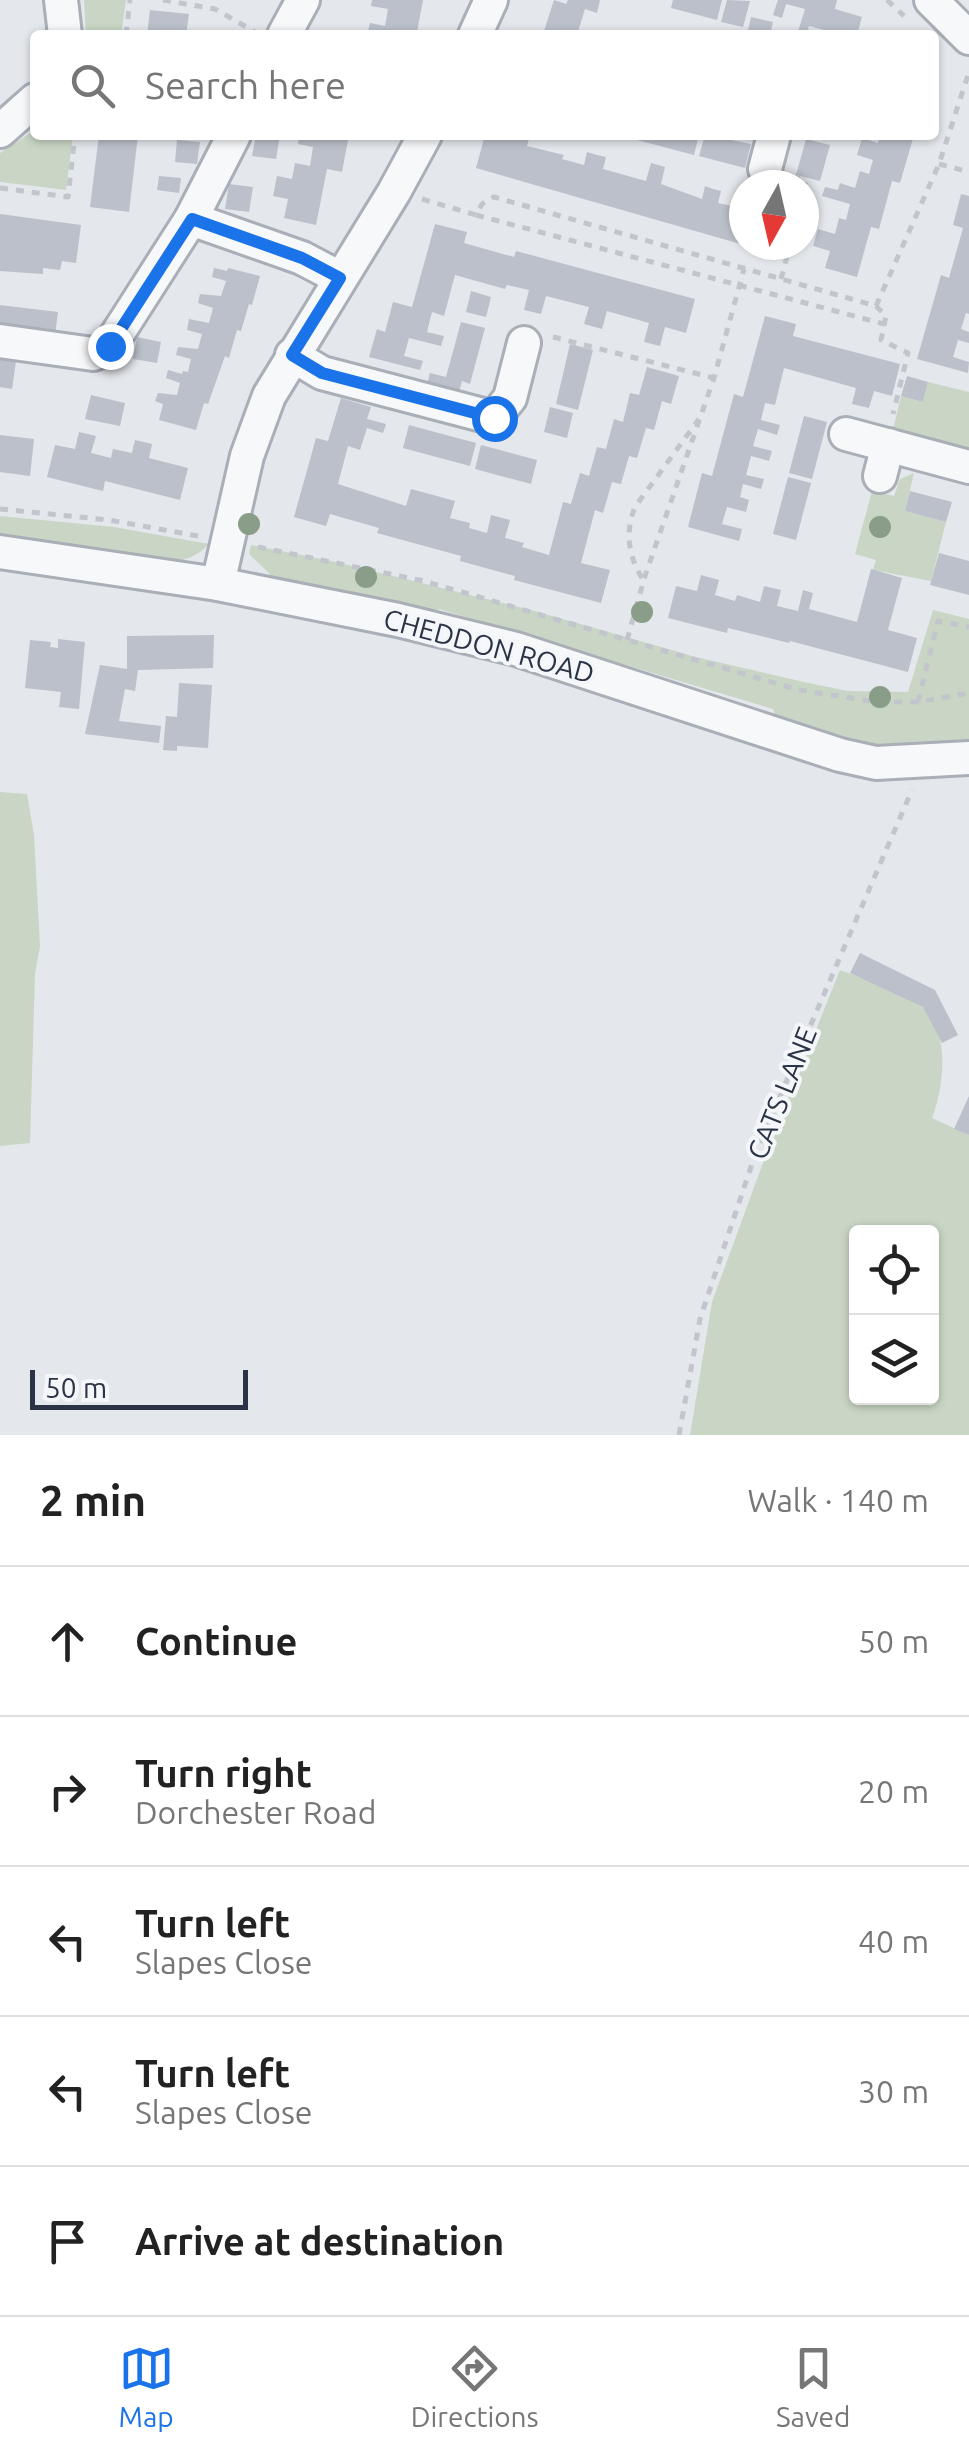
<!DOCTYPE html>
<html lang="en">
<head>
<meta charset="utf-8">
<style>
  :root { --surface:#fff; --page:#f6f6f6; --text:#222; --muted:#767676; --line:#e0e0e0; --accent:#1a73e8 }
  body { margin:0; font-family:Ubuntu,sans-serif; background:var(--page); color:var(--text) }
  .controls { position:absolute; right:30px; bottom:30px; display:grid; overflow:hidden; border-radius:10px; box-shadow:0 2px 8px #0004 }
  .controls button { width:90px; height:90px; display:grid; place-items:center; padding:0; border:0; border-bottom:2px solid var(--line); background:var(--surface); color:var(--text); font:50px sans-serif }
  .compass { position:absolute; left:729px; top:170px; width:90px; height:90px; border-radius:50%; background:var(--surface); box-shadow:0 2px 8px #0004; rotate:188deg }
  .scale { position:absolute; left:30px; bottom:25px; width:218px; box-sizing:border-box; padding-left:10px; border:5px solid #2b3445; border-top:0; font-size:28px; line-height:35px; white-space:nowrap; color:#2b3445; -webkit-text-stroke:8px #f4f6f9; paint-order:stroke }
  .stop { position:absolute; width:30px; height:30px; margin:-22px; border:8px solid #1a73e8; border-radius:50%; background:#fff }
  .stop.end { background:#1a73e8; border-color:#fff; box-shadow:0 2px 10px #0008 }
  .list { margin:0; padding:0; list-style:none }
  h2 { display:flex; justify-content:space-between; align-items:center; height:130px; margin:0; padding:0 40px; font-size:42px }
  h2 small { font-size:32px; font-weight:400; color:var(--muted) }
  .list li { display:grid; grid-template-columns:65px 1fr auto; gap:30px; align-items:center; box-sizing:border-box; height:150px; padding:0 40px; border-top:2px solid var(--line) }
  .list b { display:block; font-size:38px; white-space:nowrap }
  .list p { margin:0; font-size:32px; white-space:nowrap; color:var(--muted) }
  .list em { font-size:32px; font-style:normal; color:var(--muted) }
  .icon { flex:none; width:55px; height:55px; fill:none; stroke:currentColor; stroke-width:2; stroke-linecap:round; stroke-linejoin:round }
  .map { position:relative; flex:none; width:969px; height:1435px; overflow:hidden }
  .search { position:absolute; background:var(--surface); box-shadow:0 2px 8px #0004; left:30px; right:30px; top:30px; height:110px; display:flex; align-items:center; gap:25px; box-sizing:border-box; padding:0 35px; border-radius:10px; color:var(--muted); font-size:38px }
  .sheet { height:880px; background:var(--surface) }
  nav { display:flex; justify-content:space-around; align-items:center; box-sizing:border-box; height:140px; border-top:2px solid var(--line); background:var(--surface); font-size:28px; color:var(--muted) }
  nav a { display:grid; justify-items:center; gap:5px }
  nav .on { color:var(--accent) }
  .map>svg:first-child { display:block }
  .green { fill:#c9d6c5; fill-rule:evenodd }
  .building { fill:#bbc0ca }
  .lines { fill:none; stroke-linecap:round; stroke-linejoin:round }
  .street-casing { stroke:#a9aeb7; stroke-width:38 }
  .path { stroke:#c2c5cb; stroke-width:5; stroke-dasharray:8 8; stroke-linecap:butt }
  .street { stroke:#f7f8fa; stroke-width:32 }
  .tree { fill:#899d89 }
  .route { stroke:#1a73e8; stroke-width:12 }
  .labels { text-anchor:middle; stroke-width:8; stroke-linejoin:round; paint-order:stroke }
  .street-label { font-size:28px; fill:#2b3445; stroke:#f4f6f9 }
</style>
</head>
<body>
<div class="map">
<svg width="969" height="1435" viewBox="0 0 969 1435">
  <rect width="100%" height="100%" fill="#e4e7ec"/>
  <!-- green -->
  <g class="green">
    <polygon points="84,0 126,0 121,35 86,35"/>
    <polygon points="35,130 35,135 73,135 66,190 0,182 0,153"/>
    <polygon points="928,382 969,392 969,451 893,430 901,396 923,402"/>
    <polygon points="914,473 905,511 946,522 931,581 873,570 876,560 855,554 872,491 894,496 900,479"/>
    <path d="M 0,516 L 114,527 L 209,544 C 195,559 180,561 161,564 L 0,542 Z"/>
    <polygon points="251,545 336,562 531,610 696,657 804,682 848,691 908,692 933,610 969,619 969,746 906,750 870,746 777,720 773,709 439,609 428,616 278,582 249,554"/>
    <polygon points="0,792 27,794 34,835 40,946 35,974 30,1143 0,1146"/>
    <path d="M 840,970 C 862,978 902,992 921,1006 C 951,1028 944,1088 932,1118 L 969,1135 L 969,1435 L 690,1435 L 712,1302 L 770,1144 ZM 856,1232 L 932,1232 L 932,1398 L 856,1398 Z"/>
  </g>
  <!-- building -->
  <g class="building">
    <polygon points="372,0 423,0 417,32 411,31 411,35 367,35 370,23 385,26 388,9 371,6"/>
    <polygon points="554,0 566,4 568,0 600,0 597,13 585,9 577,35 544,31"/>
    <polygon points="673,0 722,0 717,20 671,8"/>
    <polygon points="727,0 750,1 743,27 721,22"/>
    <polygon points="778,0 837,0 835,9 862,17 858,31 867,35 827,35 828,31 809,26 806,35 797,35 805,9 786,4 782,18 773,15"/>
    <polygon points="150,10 189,14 186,35 147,35"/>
    <polygon points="751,17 773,22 770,35 747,35"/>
    <polygon points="99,135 138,135 129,212 90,207"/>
    <polygon points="256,135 280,135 276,159 252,156"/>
    <polygon points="299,135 349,135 342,172 327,169 316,225 284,218 288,199 273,196 277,176 292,179 295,163 310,166 313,147 298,144"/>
    <polygon points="485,135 530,135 527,146 564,155 562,159 584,165 587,152 597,155 606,157 603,169 646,181 651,163 665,167 661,184 702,199 705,186 713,189 721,191 718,203 744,209 744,245 476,168"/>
    <polygon points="639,135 699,135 694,155 637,140"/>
    <polygon points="705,135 751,144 745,168 699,156"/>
    <polygon points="880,135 914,135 900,183 892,181 879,229 871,227 857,277 825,268 830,251 813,246 818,229 835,234 839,218 846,220 850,204 822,196 825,187 838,190 840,183 855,188 860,171 869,174 873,160 857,155 862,138 878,143"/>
    <polygon points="806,139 830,145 820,181 796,175"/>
    <polygon points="177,140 200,142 197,164 175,162"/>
    <polygon points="159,176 181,178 179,193 157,190"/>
    <polygon points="229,184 253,187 249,212 225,209"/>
    <polygon points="961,194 969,196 969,314 966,313 961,329 969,332 969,343 958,340 953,357 969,362 968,373 917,359 941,275 949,278 963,228 953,225"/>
    <polygon points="0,214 81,225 76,263 62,261 60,270 43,268 43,274 0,271"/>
    <polygon points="435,224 467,232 464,243 514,257 516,251 695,299 686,333 665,327 660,346 644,342 649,323 607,311 602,329 584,324 589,307 546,296 541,314 524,310 529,290 507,285 505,289 455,275 444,316 432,312 427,332 444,336 441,346 409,338 404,356 423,361 420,370 369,357 377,329 385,332 393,302 412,307"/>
    <polygon points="214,268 227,271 228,268 260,276 252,305 249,304 241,331 237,330 229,358 225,356 208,404 204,403 196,430 159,420 163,404 155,401 158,393 177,395 180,383 166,378 168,370 182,374 183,371 188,372 191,359 176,355 178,347 198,349 202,334 187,330 189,319 209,323 213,308 198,303 200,294 221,296 226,281 212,277"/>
    <polygon points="471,291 491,297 486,317 466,312"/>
    <polygon points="0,305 58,312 55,335 0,329"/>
    <polygon points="765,316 796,324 793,336 900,364 892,396 874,391 869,408 852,404 856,388 784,368 775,405 765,403 761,420 780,425 777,435 758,429 753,446 772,451 769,461 751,456 746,475 764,479 761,489 743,484 740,497 749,500 746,512 727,507 722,524 742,529 739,541 688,527 702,473 712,476 734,394 743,397"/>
    <polygon points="461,322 485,328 470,384 462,381 458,396 426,388 430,373 446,377"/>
    <polygon points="137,337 161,342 157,363 133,359"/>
    <polygon points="570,344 593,350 578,410 556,404"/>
    <polygon points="0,359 16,361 12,389 0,387"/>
    <polygon points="647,367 679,376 671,404 662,401 654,430 646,428 637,458 629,456 621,484 612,482 603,513 595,510 581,563 610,570 601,603 514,580 515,576 460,561 461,556 377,533 379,528 330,514 326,526 294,517 316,438 328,441 341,398 371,407 367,419 386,424 383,433 367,428 360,450 348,446 338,484 406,506 411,489 455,501 450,518 470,523 469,528 487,533 491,515 510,520 505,538 524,543 522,547 549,555 563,502 571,504 580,473 589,476 597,447 606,449 614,419 623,422 630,393 639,395"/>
    <polygon points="907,376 928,382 923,402 901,396"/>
    <polygon points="91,395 125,403 120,426 85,419"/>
    <polygon points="550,407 573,413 567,438 544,432"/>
    <polygon points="804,416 827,422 812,479 789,473"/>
    <polygon points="409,425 476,443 470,466 403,448"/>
    <polygon points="79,432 96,436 91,453 111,458 113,449 132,453 135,440 152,444 149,458 188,468 180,500 105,481 103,491 47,477 55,445 75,449"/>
    <polygon points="0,435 34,439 30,476 0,472"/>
    <polygon points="481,445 537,460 531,484 475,469"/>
    <polygon points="788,477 811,483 796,540 773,534"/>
    <polygon points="910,491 952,502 946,522 905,511"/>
    <polygon points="939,553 969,561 969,595 930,585"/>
    <polygon points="871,569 902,578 888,630 917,638 908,672 790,641 789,643 728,628 727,633 668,618 676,586 697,591 701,575 719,580 715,595 735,601 737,595 760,602 764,586 781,590 777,606 798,611 803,590 813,593 809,609 857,622"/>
    <polygon points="214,635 213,668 138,670 135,691 125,689 119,721 161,726 159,743 85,734 100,665 127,669 127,636"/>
    <polygon points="58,639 85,642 79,709 59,707 61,692 25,688 30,640 51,642 50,647 58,648"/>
    <polygon points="179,683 212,685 208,748 177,746 177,751 163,750 166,716 177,717"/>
    <polygon points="860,953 935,990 958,1035 942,1043 923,1007 850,973"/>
    <polygon points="969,1096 969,1135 954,1129"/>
  </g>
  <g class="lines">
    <defs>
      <g id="street">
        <polyline points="61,0 65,35"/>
        <polyline points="931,0 969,38"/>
        <polyline points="284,35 303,0"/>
        <polyline points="475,35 491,0"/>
        <polyline points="0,131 35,100"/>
        <polyline points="765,169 774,135"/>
        <polyline points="191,219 302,258 340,278"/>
        <polyline points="0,341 93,354 109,347 191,219 234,135"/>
        <polyline points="292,355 322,373 494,418 510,398 524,343"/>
        <polyline points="846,434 969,467"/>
        <polyline points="880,476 888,445"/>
        <polyline points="0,552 218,584 398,620 516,649 840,755 876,763 969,758"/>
        <polyline points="218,584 247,456 269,396 394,192 425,135"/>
      </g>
    </defs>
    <!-- street casing -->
    <use href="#street" class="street-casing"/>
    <!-- path -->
    <g class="path">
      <polyline points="163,0 215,9 257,33"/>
      <polyline points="887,0 904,16"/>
      <polyline points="126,35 130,0"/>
      <polyline points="939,164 969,172"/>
      <polyline points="792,177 806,181 804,188"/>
      <polyline points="0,188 68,197 75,135"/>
      <polyline points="422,199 476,215 482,204 494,197 876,306 939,164 969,72"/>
      <polyline points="476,215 884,324"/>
      <polyline points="781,279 790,245"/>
      <polyline points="876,306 886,316 881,340 908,353 893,414"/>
      <polyline points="553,337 714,378"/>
      <polyline points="0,509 109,520 198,536"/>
      <polyline points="258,547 424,581 799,690 877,702 918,702 969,693"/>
      <path d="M 642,578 C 628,555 625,532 635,507 L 699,419"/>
      <polyline points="627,640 645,576 714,378 744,269"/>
      <polyline points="918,702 938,621 969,627"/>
      <polyline points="679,1435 700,1319 756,1152 912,790"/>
    </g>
    <!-- street -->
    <use href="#street" class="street"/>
  </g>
  <!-- trees -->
  <g class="tree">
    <circle cx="249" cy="524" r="11"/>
    <circle cx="880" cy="527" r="11"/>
    <circle cx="366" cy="577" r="11"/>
    <circle cx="642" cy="612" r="11"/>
    <circle cx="880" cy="697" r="11"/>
  </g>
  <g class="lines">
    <!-- route -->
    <polyline class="route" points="110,346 192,219 302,258 340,278 292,355 322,373 494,418"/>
  </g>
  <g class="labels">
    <!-- street labels -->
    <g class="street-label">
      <text transform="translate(489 646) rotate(15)" y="10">CHEDDON ROAD</text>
      <text transform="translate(782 1093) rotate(-68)" y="10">CATS LANE</text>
    </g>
  </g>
</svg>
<div class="controls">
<button><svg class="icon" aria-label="locate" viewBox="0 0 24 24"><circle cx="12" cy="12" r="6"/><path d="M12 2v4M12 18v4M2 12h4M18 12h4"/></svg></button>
<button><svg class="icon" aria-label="layers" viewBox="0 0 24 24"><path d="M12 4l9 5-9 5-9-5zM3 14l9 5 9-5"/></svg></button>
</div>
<svg class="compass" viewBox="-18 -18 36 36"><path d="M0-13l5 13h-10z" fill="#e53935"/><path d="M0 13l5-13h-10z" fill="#767676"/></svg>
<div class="scale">50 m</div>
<div class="stop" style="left:494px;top:418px"></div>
<div class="stop end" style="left:110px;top:346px"></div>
<div class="search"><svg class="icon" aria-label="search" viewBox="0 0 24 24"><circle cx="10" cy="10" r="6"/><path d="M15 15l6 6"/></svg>Search here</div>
</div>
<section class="sheet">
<h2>2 min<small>Walk · 140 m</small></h2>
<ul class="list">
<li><svg class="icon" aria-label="ahead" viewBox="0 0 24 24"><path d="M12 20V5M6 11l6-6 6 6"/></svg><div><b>Continue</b></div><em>50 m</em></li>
<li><svg class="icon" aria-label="right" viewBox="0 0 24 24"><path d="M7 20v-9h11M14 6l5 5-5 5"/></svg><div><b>Turn right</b><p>Dorchester Road</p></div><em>20 m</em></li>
<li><svg class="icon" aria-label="left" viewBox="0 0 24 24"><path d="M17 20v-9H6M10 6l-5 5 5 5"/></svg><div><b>Turn left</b><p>Slapes Close</p></div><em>40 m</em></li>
<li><svg class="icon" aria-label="left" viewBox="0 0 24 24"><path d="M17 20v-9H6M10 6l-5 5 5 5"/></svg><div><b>Turn left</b><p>Slapes Close</p></div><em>30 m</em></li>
<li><svg class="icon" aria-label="arrive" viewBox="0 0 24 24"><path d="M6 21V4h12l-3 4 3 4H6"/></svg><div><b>Arrive at destination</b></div></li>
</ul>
</section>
<nav>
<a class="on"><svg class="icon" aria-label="map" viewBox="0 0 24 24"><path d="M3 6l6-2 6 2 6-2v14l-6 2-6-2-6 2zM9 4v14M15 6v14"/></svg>Map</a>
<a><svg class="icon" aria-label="directions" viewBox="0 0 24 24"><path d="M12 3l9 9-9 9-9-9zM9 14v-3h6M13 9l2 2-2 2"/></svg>Directions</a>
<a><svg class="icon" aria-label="saved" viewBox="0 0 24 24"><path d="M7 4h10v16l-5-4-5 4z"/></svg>Saved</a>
</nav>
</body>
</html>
